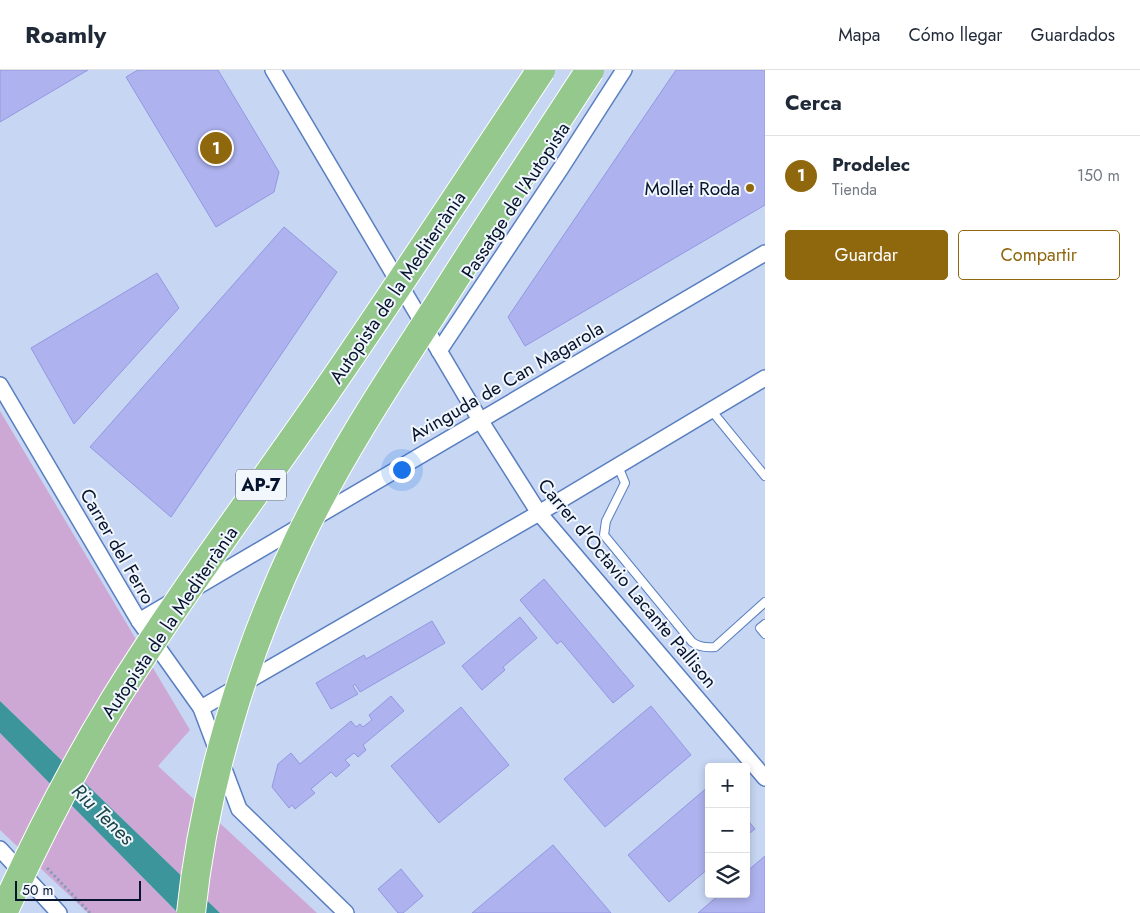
<!DOCTYPE html>
<html lang="es">
<head>
<meta charset="utf-8">
<style>
  :root { --surface:#fff; --page:#f6f6f7; --text:#1f2937; --muted:#747a83; --line:#e0e1e3; --accent:#8f670d }
  body { margin:0; font-family:Jost,sans-serif; background:var(--page); color:var(--text) }
  .controls { position:absolute; right:15px; bottom:15px; display:grid; overflow:hidden; border-radius:5px; box-shadow:0 2px 8px #0003 }
  .controls button { width:45px; height:45px; display:grid; place-items:center; padding:0; border:0; border-bottom:1px solid var(--line); background:var(--surface); color:var(--text); font:25px sans-serif }
  .scale { position:absolute; left:15px; bottom:12px; width:126px; box-sizing:border-box; padding-left:5px; border:2px solid #07142e; border-top:0; font-size:14px; line-height:18px; white-space:nowrap; color:#07142e; -webkit-text-stroke:4px #f2f7fe; paint-order:stroke }
  .you { position:absolute; left:401px; top:399px; width:18px; height:18px; margin:-12px; border:4px solid #fff; border-radius:50%; background:#1a73e8; box-shadow:0 0 0 8px #1a73e833 }
  .badge { display:grid; place-items:center; width:32px; height:32px; border-radius:50%; background:var(--accent); color:#fff; font-size:16px; font-weight:700 }
  .pin { position:absolute; translate:-50% -50%; border:2px solid #fff; box-shadow:0 1px 5px #0006 }
  .list { margin:0; padding:0; list-style:none }
  h2 { display:flex; justify-content:space-between; align-items:center; height:65px; margin:0; padding:0 20px; font-size:21px }
  h2 small { font-size:16px; font-weight:400; color:var(--muted) }
  .list li { display:grid; grid-template-columns:32px 1fr auto; gap:15px; align-items:center; box-sizing:border-box; height:80px; padding:0 20px; border-top:1px solid var(--line) }
  .list b { display:block; font-size:19px; white-space:nowrap }
  .list p { margin:0; font-size:16px; white-space:nowrap; color:var(--muted) }
  .list em { font-size:16px; font-style:normal; color:var(--muted) }
  .actions { display:flex; gap:10px; padding:15px 20px }
  .actions a { flex:1; padding:11px 0; border:1px solid var(--accent); border-radius:5px; text-align:center; font-size:18px; color:var(--accent) }
  .actions .main { background:var(--accent); color:#fff }
  .icon { flex:none; width:28px; height:28px; fill:none; stroke:currentColor; stroke-width:2; stroke-linecap:round; stroke-linejoin:round }
  .map { position:relative; flex:none; width:765px; height:843px; overflow:hidden }
  header { display:flex; align-items:center; gap:30px; box-sizing:border-box; height:70px; padding:0 25px; background:var(--surface); border-bottom:1px solid var(--line) }
  header strong { font-size:24px }
  nav { display:flex; gap:28px; margin-inline-start:auto; font-size:18px }
  main { display:flex }
  aside { flex:1; background:var(--surface) }
  .map>svg:first-child { display:block }
  .green { fill:#cea8d4 }
  .water { fill:#3b959b }
  .building { fill:#aeb2ee; stroke:#9497e2 }
  .lines { fill:none; stroke-linecap:round; stroke-linejoin:round }
  .lane-casing { stroke:#597fc0; stroke-width:10 }
  .street-casing { stroke:#597fc0; stroke-width:18 }
  .path { stroke:#8b9ab6; stroke-width:3; stroke-dasharray:2.5 2.5; stroke-linecap:butt }
  .lane { stroke:#fff; stroke-width:8 }
  .street { stroke:#fff; stroke-width:15 }
  .highway-bridge-casing { stroke:#fff; stroke-width:30; stroke-linecap:butt }
  .highway-bridge { stroke:#94c88c; stroke-width:28 }
  .poi-dot { fill:#8f670d; stroke:#f2f7fe; stroke-width:2 }
  .labels { text-anchor:middle; stroke-width:4; stroke-linejoin:round; paint-order:stroke }
  .shield { fill:#f2f7fe; stroke:#4e586c; stroke-width:1 }
  .shield-label { font-size:18px; font-weight:bold; fill:#07142e }
  .poi-label { font-size:19px; fill:#07142e; stroke:#f2f7fe; text-anchor:end }
  .street-label { font-size:19px; fill:#07142e; stroke:#f2f7fe }
  .water-label { font-size:20px; font-style:italic; fill:#1a4446; stroke:#f2f7fe }
</style>
</head>
<body>
<header>
<strong>Roamly</strong>
<nav><a>Mapa</a><a>Cómo llegar</a><a>Guardados</a></nav>
</header>
<main>
<div class="map">
<svg width="765" height="843" viewBox="0 0 765 843">
  <rect width="100%" height="100%" fill="#c6d6f3"/>
  <!-- green -->
  <g class="green">
    <polygon points="0,341 190,660 158,696 317,843 220,843 0,631"/>
    <polygon points="0,663 178,843 88,843 0,760"/>
  </g>
  <!-- water -->
  <polygon class="water" points="0,631 220,843 178,843 0,663"/>
  <!-- building -->
  <g class="building">
    <polygon points="0,0 88,0 0,52"/>
    <polygon points="138,0 218,0 279,102 274,122 216,157 126,7"/>
    <polygon points="676,0 765,0 765,135 525,276 508,247"/>
    <polygon points="284,157 337,202 171,447 90,377"/>
    <polygon points="157,203 179,238 74,354 31,278"/>
    <polygon points="544,509 634,616 613,633 561,571 557,574 520,530"/>
    <polygon points="520,547 537,568 503,597 505,600 482,620 462,596"/>
    <polygon points="432,551 445,573 360,622 355,614 353,616 358,624 331,639 316,613 364,585 366,589"/>
    <polygon points="391,626 404,641 363,675 366,680 358,687 354,683 345,690 350,695 336,707 331,702 311,719 315,723 295,739 292,735 289,738 272,717 278,694 291,683 300,694 351,651 356,657 360,654 363,657 372,650 369,645"/>
    <polygon points="651,636 691,685 605,757 564,709"/>
    <polygon points="461,637 509,695 439,753 391,696"/>
    <polygon points="709,716 709,798 669,832 628,785"/>
    <polygon points="746,748 755,759 746,766"/>
    <polygon points="553,775 611,843 472,843"/>
    <polygon points="765,786 765,843 698,843 720,824 746,824 746,802"/>
    <polygon points="401,799 423,826 403,843 398,843 378,819"/>
  </g>
  <g class="lines">
    <defs>
      <g id="lane">
        <polyline points="711,340 765,406"/>
        <path d="M 618,396 L 625,413 L 606,451 L 604,465 L 692,572 C 699,577 706,578 715,577 L 765,532"/>
        <polyline points="765,554 760,558 765,564"/>
      </g>
      <g id="street">
        <polyline points="273,0 480,350 539,443 765,708"/>
        <polyline points="439,281 561,98 624,0"/>
        <polyline points="0,315 139,551 201,638 239,739 346,843"/>
        <polyline points="195,518 765,183"/>
        <polyline points="139,551 173,531"/>
        <polyline points="201,638 539,443 765,308"/>
        <polyline points="0,779 59,843"/>
      </g>
    </defs>
    <!-- lane casing -->
    <use href="#lane" class="lane-casing"/>
    <!-- street casing -->
    <use href="#street" class="street-casing"/>
    <!-- path -->
    <polyline class="path" points="47,798 90,843"/>
    <!-- lane -->
    <use href="#lane" class="lane"/>
    <!-- street -->
    <use href="#street" class="street"/>
    <defs>
      <g id="highway-bridge">
        <path d="M 3,843 C 36,770 73,698 115,629 C 180,524 256,424 326,322 C 399,216 470,107 541,0"/>
        <path d="M 191,843 C 204,717 244,585 298,471 C 338,388 388,312 438,235 C 488,156 539,78 590,0"/>
      </g>
    </defs>
    <!-- highway-bridge casing -->
    <use href="#highway-bridge" class="highway-bridge-casing"/>
    <!-- highway-bridge -->
    <use href="#highway-bridge" class="highway-bridge"/>
  </g>
  <!-- markers -->
  <circle class="poi-dot" cx="750" cy="118" r="5"/>
  <g class="labels">
    <!-- shield labels -->
    <rect class="shield" x="236" y="399.5" width="50" height="31" rx="4"/>
    <g class="shield-label">
      <text x="261" y="421">AP-7</text>
    </g>
    <!-- poi labels -->
    <g class="poi-label">
      <text x="740" y="125">Mollet Roda</text>
    </g>
    <!-- street labels -->
    <g class="street-label">
      <text transform="translate(515 130) rotate(-57)" y="7">Passatge de l'Autopista</text>
      <text transform="translate(397 217) rotate(-56)" y="7">Autopista de la Mediterrània</text>
      <text transform="translate(506 311) rotate(-30)" y="7">Avinguda de Can Magarola</text>
      <text transform="translate(118 476) rotate(60)" y="7">Carrer del Ferro</text>
      <text transform="translate(628 513) rotate(50)" y="7">Carrer d'Octavio Lacante Pallison</text>
      <text transform="translate(169 552) rotate(-56)" y="7">Autopista de la Mediterrània</text>
    </g>
    <!-- water labels -->
    <g class="water-label">
      <text transform="translate(103 744) rotate(44)" y="7">Riu Tenes</text>
    </g>
  </g>
</svg>
<div class="controls">
<button>+</button>
<button>−</button>
<button><svg class="icon" aria-label="layers" viewBox="0 0 24 24"><path d="M12 4l9 5-9 5-9-5zM3 14l9 5 9-5"/></svg></button>
</div>
<div class="scale">50 m</div>
<div class="you"></div>
<div class="pin badge" style="left:216px;top:78px">1</div>
</div>
<aside>
<h2>Cerca<small></small></h2>
<ul class="list">
<li><span class="badge">1</span><div><b>Prodelec</b><p>Tienda</p></div><em>150 m</em></li>
</ul>
<div class="actions"><a class="main">Guardar</a><a>Compartir</a></div>
</aside>
</main>
</body>
</html>
